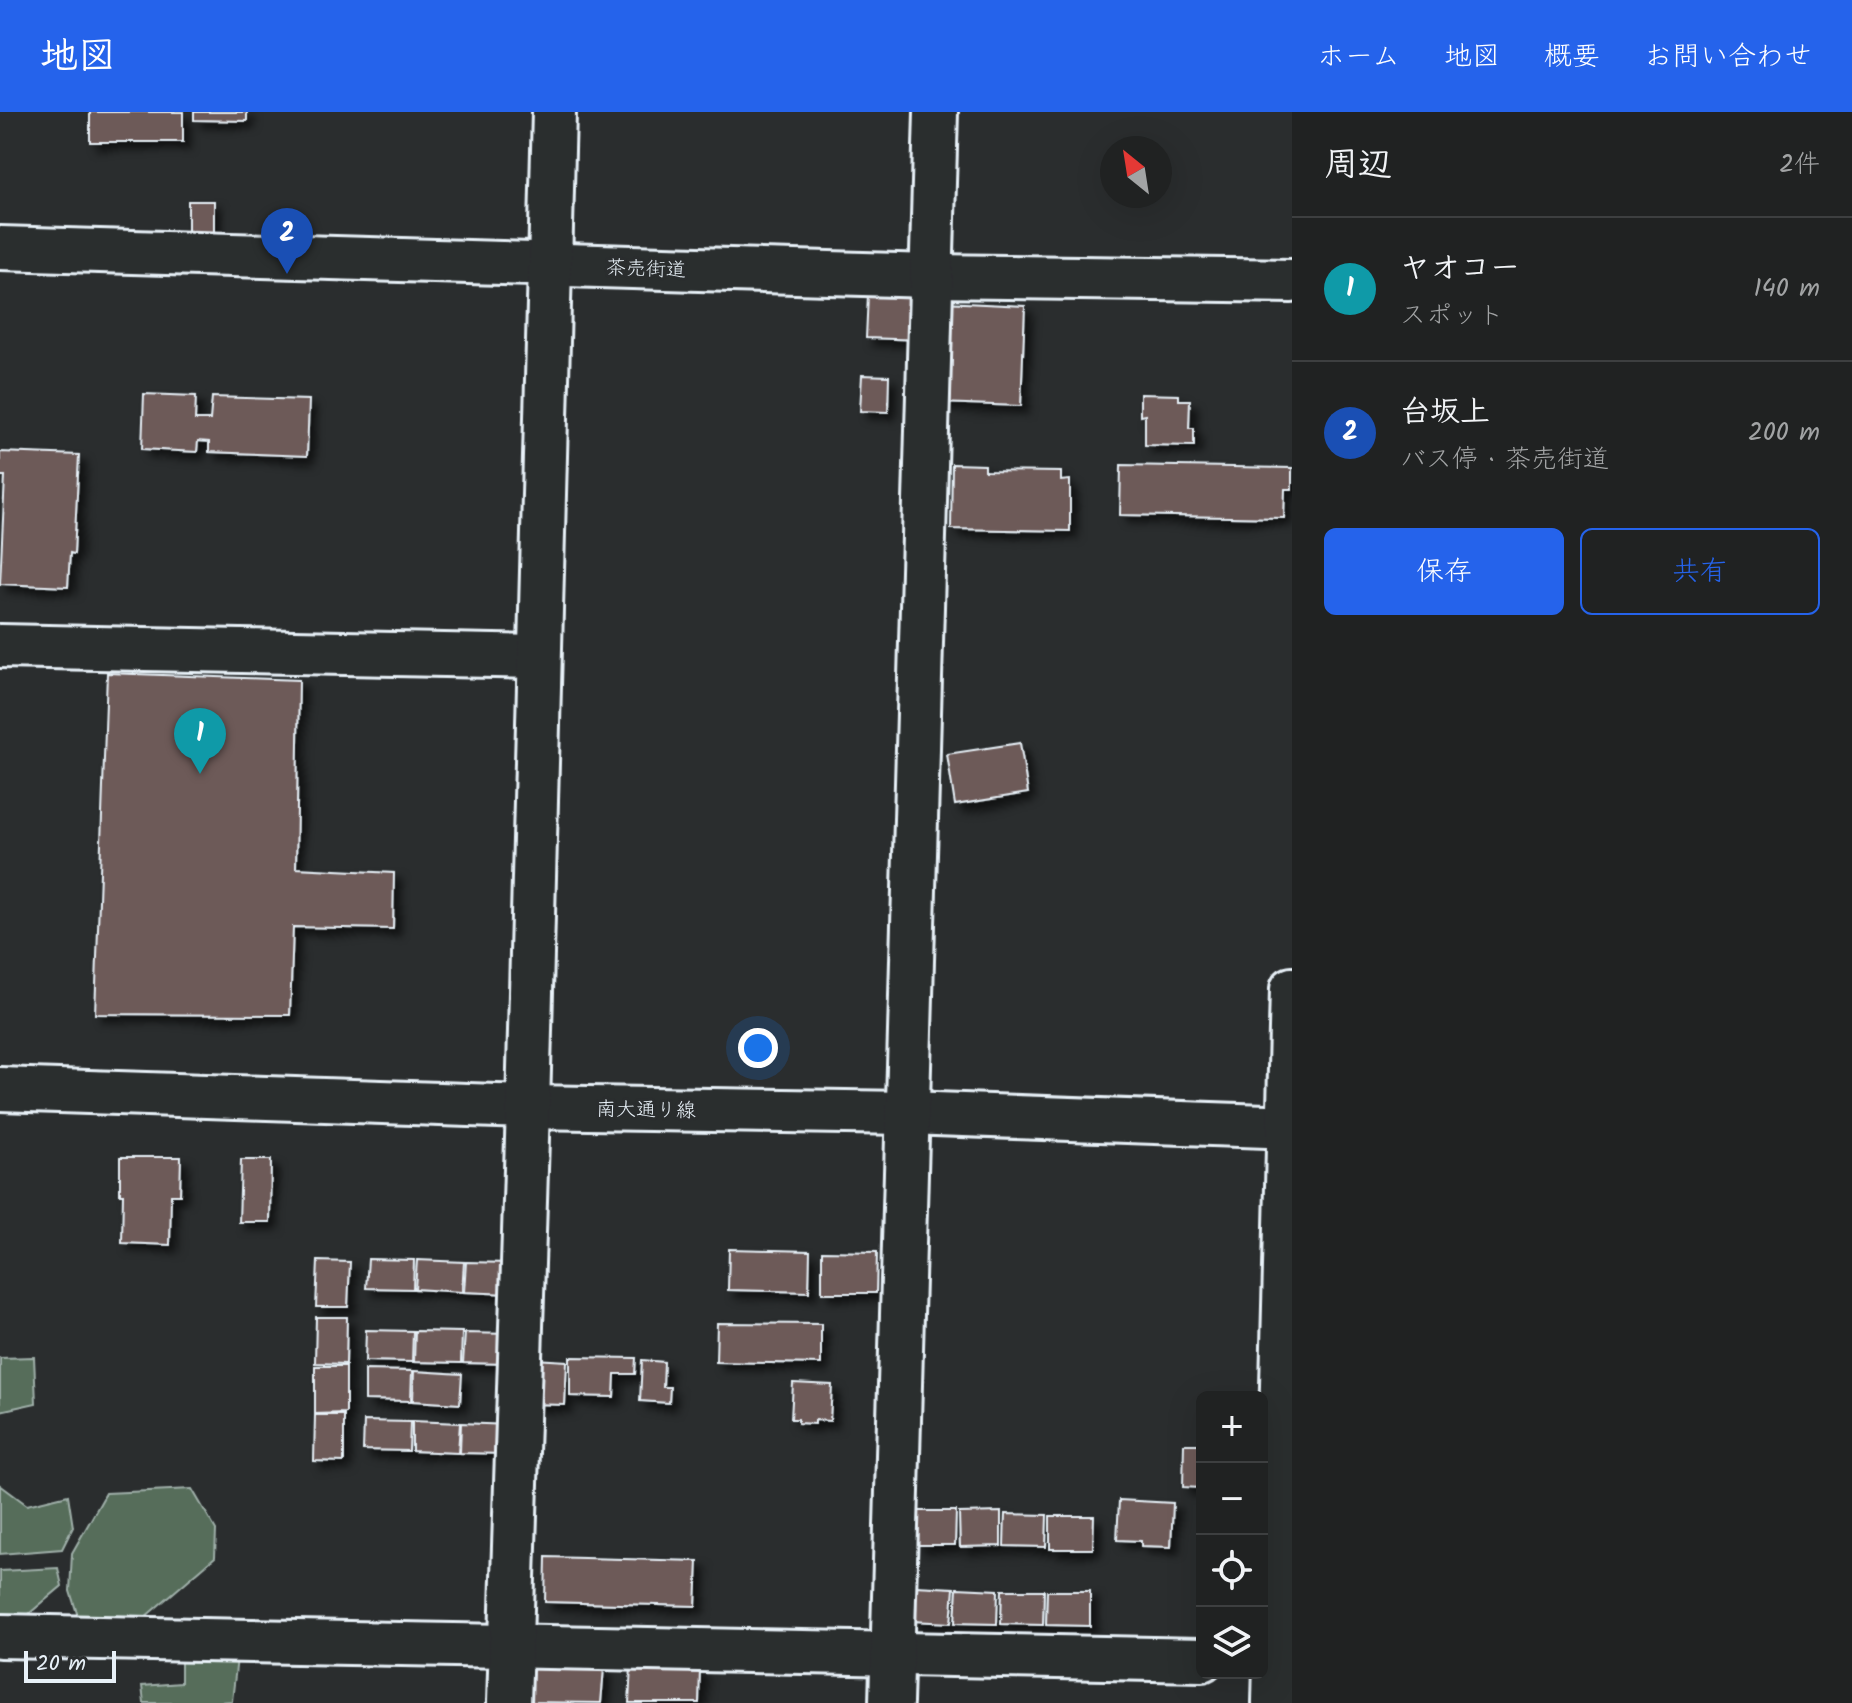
<!DOCTYPE html>
<html lang="ja">
<head>
<meta charset="utf-8">
<style>
  :root { --surface:#202222; --page:#2d2f2f; --text:#f1f3f6; --muted:#a2a4a5; --line:#3d3f40; --accent:#2563eb }
  body { margin:0; font-family:Kalam,"Klee One",sans-serif; background:var(--page); color:var(--text) }
  .controls { position:absolute; right:24px; bottom:24px; display:grid; overflow:hidden; border-radius:12px; box-shadow:0 8px 32px #0002 }
  .controls button { width:72px; height:72px; display:grid; place-items:center; padding:0; border:0; border-bottom:2px solid var(--line); background:var(--surface); color:var(--text); font:40px sans-serif }
  .compass { position:absolute; left:1100px; top:24px; width:72px; height:72px; border-radius:50%; background:var(--surface); box-shadow:0 8px 32px #0002; rotate:330deg }
  .scale { position:absolute; left:24px; bottom:20px; width:92px; box-sizing:border-box; padding-left:8px; border:4px solid #e8f1f8; border-top:0; font-size:22px; line-height:28px; white-space:nowrap; color:#e8f1f8; -webkit-text-stroke:6px #2a2d2e; paint-order:stroke }
  .you { position:absolute; left:758px; top:936px; width:28px; height:28px; margin:-20px; border:6px solid #fff; border-radius:50%; background:#1a73e8; box-shadow:0 0 0 12px #1a73e833 }
  .badge { display:grid; place-items:center; width:52px; height:52px; border-radius:50%; background:var(--accent); color:#fff; font-size:26px; font-weight:700 }
  .pin { position:absolute; translate:-50% -66px; filter:drop-shadow(0 2px 4px #0008) }
  .pin::after { content:''; position:absolute; top:42px; width:28px; height:24px; background:inherit; clip-path:polygon(0 0,100% 0,50% 100%) }
  .list { margin:0; padding:0; list-style:none }
  h2 { display:flex; justify-content:space-between; align-items:center; height:104px; margin:0; padding:0 32px; font-size:34px }
  h2 small { font-size:26px; font-weight:400; color:var(--muted) }
  .list li { display:grid; grid-template-columns:52px 1fr auto; gap:24px; align-items:center; box-sizing:border-box; height:144px; padding:0 32px; border-top:2px solid var(--line) }
  .list b { display:block; font-size:30px; white-space:nowrap }
  .list p { margin:0; font-size:26px; white-space:nowrap; color:var(--muted) }
  .list em { font-size:26px; font-style:normal; color:var(--muted) }
  .actions { display:flex; gap:16px; padding:24px 32px }
  .actions a { flex:1; padding:18px 0; border:2px solid var(--accent); border-radius:12px; text-align:center; font-size:28px; color:var(--accent) }
  .actions .main { background:var(--accent); color:#fff }
  .icon { flex:none; width:44px; height:44px; fill:none; stroke:currentColor; stroke-width:2; stroke-linecap:round; stroke-linejoin:round }
  .map { position:relative; flex:none; width:1292px; height:1591px; overflow:hidden }
  header { display:flex; align-items:center; gap:48px; box-sizing:border-box; height:112px; padding:0 40px; background:var(--accent); color:#fff }
  header strong { font-size:38px }
  nav { display:flex; gap:44px; margin-inline-start:auto; font-size:28px }
  main { display:flex }
  aside { flex:1; background:var(--surface) }
  .map>svg:first-child { display:block }
  .green { fill:#566d5a; stroke:#9fafa9; stroke-width:2 }
  .building { fill:#6d5a58; stroke:#e8f1f8; stroke-width:2; filter:url(#shadow) }
  .lines { fill:none; stroke-linecap:round; stroke-linejoin:round }
  .minor-casing { stroke:#e8f1f8; stroke-width:48 }
  .minor { stroke:#2a2d2e; stroke-width:42 }
  .labels { text-anchor:middle; stroke-width:6; stroke-linejoin:round; paint-order:stroke }
  .street-label { font-size:20px; fill:#e8f1f8; stroke:#2a2d2e }
</style>
</head>
<body>
<header>
<strong>地図</strong>
<nav><a>ホーム</a><a>地図</a><a>概要</a><a>お問い合わせ</a></nav>
</header>
<main>
<div class="map">
<svg width="1292" height="1591" viewBox="0 0 1292 1591">
  <defs>
    <filter id="shadow"><feDropShadow dx="7" dy="7" stdDeviation="4" flood-color="#0009"/></filter>
  </defs>
  <rect width="100%" height="100%" fill="#2a2d2e"/>
  <filter id="ink" filterUnits="userSpaceOnUse"><feTurbulence type="fractalNoise" baseFrequency=".0125" numOctaves="2"/><feDisplacementMap in="SourceGraphic" scale="16" xChannelSelector="R" yChannelSelector="G"/><feConvolveMatrix kernelMatrix="1 2 1 2 8 2 1 2 1" color-interpolation-filters="sRGB"/></filter>
  <g filter="url(#ink)">
    <!-- green -->
    <g class="green">
      <polygon points="34,1245 36,1291 0,1299 0,1246"/>
      <polygon points="0,1373 27,1393 68,1383 73,1415 62,1437 0,1442"/>
      <polygon points="192,1377 216,1418 215,1445 131,1517 82,1517 70,1479 72,1441 106,1381"/>
      <polygon points="58,1456 62,1474 18,1511 0,1511 0,1459"/>
      <polygon points="181,1545 237,1546 232,1589 206,1591 144,1591 142,1574 181,1571"/>
    </g>
    <!-- building -->
    <g class="building">
      <rect x="90" y="0" width="93" height="30"/>
      <polygon points="194,0 247,0 247,9 194,8"/>
      <rect x="188" y="89" width="26" height="36"/>
      <polygon points="868,182 925,185 923,228 866,226"/>
      <polygon points="943,190 1025,194 1021,294 939,291"/>
      <polygon points="862,263 889,264 888,300 860,299"/>
      <polygon points="144,282 196,284 195,308 210,308 212,285 309,288 307,344 209,340 209,330 198,329 197,340 142,337"/>
      <polygon points="1140,282 1179,283 1179,288 1190,288 1189,316 1194,316 1194,334 1145,333 1145,303 1140,304"/>
      <polygon points="0,340 79,343 74,442 70,441 68,475 0,472 5,364 0,364"/>
      <polygon points="952,352 985,353 985,359 1061,360 1061,369 1070,368 1070,419 951,417"/>
      <polygon points="1121,353 1292,356 1292,377 1285,377 1284,406 1120,403"/>
      <polygon points="107,561 299,568 296,756 394,761 393,817 293,815 290,903 95,902"/>
      <polygon points="1020,631 1028,681 955,693 947,642"/>
      <polygon points="120,1045 181,1045 180,1083 171,1083 170,1133 122,1131 123,1082 120,1082"/>
      <polygon points="241,1048 271,1048 270,1110 239,1110"/>
      <polygon points="729,1137 810,1139 809,1180 728,1178"/>
      <polygon points="822,1139 877,1140 876,1181 822,1181"/>
      <polygon points="368,1147 414,1148 413,1177 366,1176"/>
      <polygon points="417,1148 464,1150 462,1180 415,1177"/>
      <polygon points="318,1149 350,1150 348,1195 316,1195"/>
      <polygon points="466,1150 510,1151 509,1182 464,1180"/>
      <polygon points="316,1205 347,1205 346,1252 315,1251"/>
      <polygon points="717,1211 821,1212 821,1252 716,1250"/>
      <polygon points="366,1218 413,1219 412,1250 365,1249"/>
      <polygon points="415,1219 462,1220 461,1251 414,1250"/>
      <polygon points="465,1221 510,1222 509,1252 463,1251"/>
      <polygon points="570,1245 636,1246 635,1262 615,1262 614,1285 570,1284"/>
      <polygon points="534,1247 567,1249 565,1293 531,1292"/>
      <polygon points="642,1248 664,1250 663,1275 670,1275 669,1291 640,1289"/>
      <polygon points="315,1254 346,1254 346,1301 315,1302"/>
      <polygon points="365,1258 412,1259 411,1289 365,1288"/>
      <polygon points="414,1259 462,1262 460,1292 413,1289"/>
      <polygon points="793,1271 832,1273 830,1309 815,1308 815,1312 798,1311 798,1307 791,1307"/>
      <polygon points="315,1303 344,1303 344,1350 314,1349"/>
      <polygon points="364,1309 410,1310 409,1339 363,1338"/>
      <polygon points="412,1309 460,1311 458,1341 412,1339"/>
      <polygon points="461,1311 508,1313 507,1342 460,1341"/>
      <polygon points="1184,1332 1202,1332 1202,1376 1183,1375"/>
      <polygon points="1119,1388 1173,1391 1171,1435 1141,1434 1141,1429 1117,1428"/>
      <polygon points="917,1399 956,1399 955,1433 917,1433"/>
      <polygon points="1001,1400 1001,1434 960,1435 959,1401"/>
      <polygon points="1005,1402 1047,1403 1046,1435 1004,1434"/>
      <polygon points="1050,1404 1094,1404 1093,1437 1050,1437"/>
      <polygon points="546,1445 698,1449 696,1494 545,1490"/>
      <polygon points="915,1474 954,1476 951,1511 912,1509"/>
      <polygon points="957,1476 998,1478 997,1512 955,1511"/>
      <polygon points="1002,1478 1044,1478 1043,1513 1001,1512"/>
      <polygon points="1047,1479 1090,1479 1090,1514 1046,1513"/>
      <polygon points="525,1550 604,1556 601,1591 522,1590"/>
      <polygon points="631,1554 700,1557 699,1591 629,1591"/>
    </g>
    <g class="lines">
      <defs>
        <g id="minor">
          <polyline points="0,136 931,164 1292,169"/>
          <polyline points="0,534 539,545"/>
          <polyline points="0,977 528,995 907,1001 1292,1015"/>
          <polyline points="0,1524 1202,1548"/>
          <polyline points="509,1591 528,995 554,0"/>
          <polyline points="891,1591 936,0"/>
          <polyline points="1274,1591 1292,877"/>
        </g>
      </defs>
      <!-- minor casing -->
      <use href="#minor" class="minor-casing"/>
      <!-- minor -->
      <use href="#minor" class="minor"/>
    </g>
  </g>
  <g class="labels">
    <!-- street labels -->
    <g class="street-label">
      <text transform="translate(646 156) rotate(2)" y="7">茶売街道</text>
      <text transform="translate(646 997) rotate(1)" y="7">南大通り線</text>
    </g>
  </g>
</svg>
<div class="controls">
<button>+</button>
<button>−</button>
<button><svg class="icon" aria-label="locate" viewBox="0 0 24 24"><circle cx="12" cy="12" r="6"/><path d="M12 2v4M12 18v4M2 12h4M18 12h4"/></svg></button>
<button><svg class="icon" aria-label="layers" viewBox="0 0 24 24"><path d="M12 4l9 5-9 5-9-5zM3 14l9 5 9-5"/></svg></button>
</div>
<svg class="compass" viewBox="-18 -18 36 36"><path d="M0-13l5 13h-10z" fill="#e53935"/><path d="M0 13l5-13h-10z" fill="#a2a4a5"/></svg>
<div class="scale">20 m</div>
<div class="you"></div>
<div class="pin badge" style="left:200px;top:662px;background:#0f9aa8">1</div>
<div class="pin badge" style="left:287px;top:162px;background:#1a4fb4">2</div>
</div>
<aside>
<h2>周辺<small>2件</small></h2>
<ul class="list">
<li><span class="badge" style="background:#0f9aa8">1</span><div><b>ヤオコー</b><p>スポット</p></div><em>140 m</em></li>
<li><span class="badge" style="background:#1a4fb4">2</span><div><b>台坂上</b><p>バス停 · 茶売街道</p></div><em>200 m</em></li>
</ul>
<div class="actions"><a class="main">保存</a><a>共有</a></div>
</aside>
</main>
</body>
</html>
